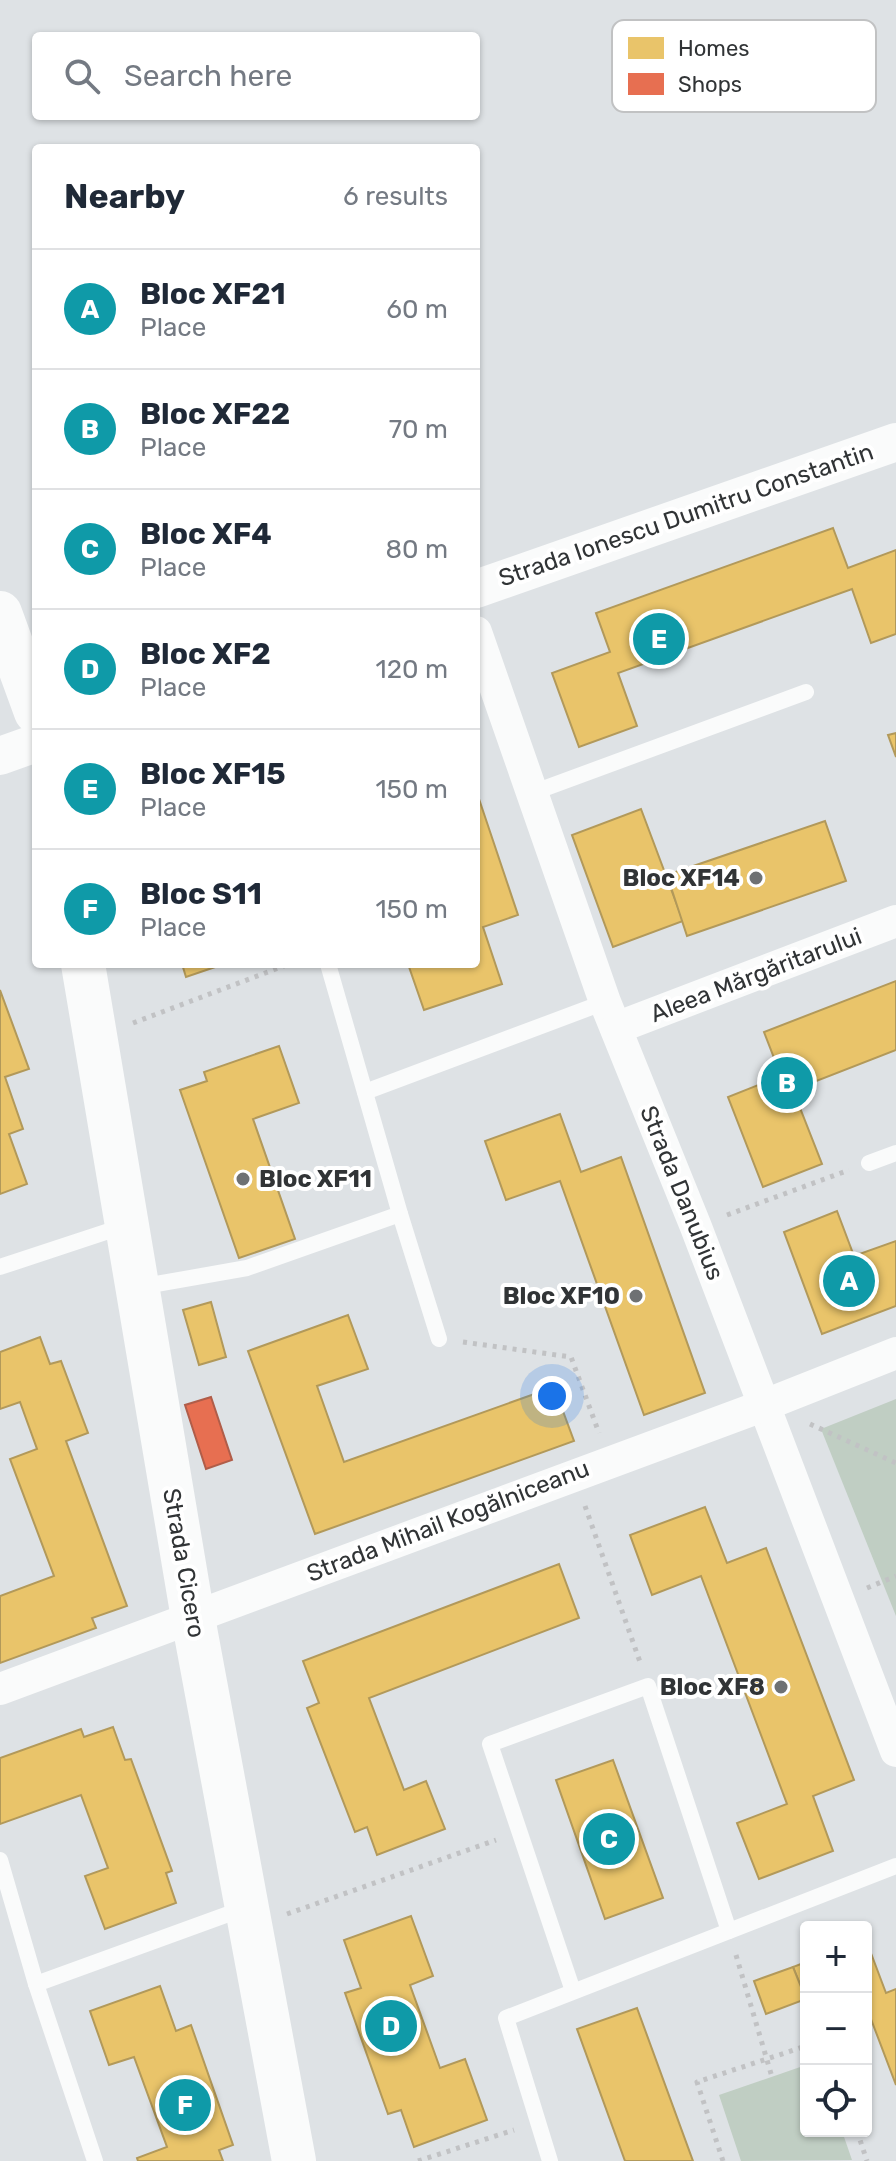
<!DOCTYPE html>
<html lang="en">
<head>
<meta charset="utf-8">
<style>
  :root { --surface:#fff; --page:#f6f6f7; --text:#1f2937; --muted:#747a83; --line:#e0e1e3; --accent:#6e7173 }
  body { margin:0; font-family:Rubik,sans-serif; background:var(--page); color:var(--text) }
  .controls { position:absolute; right:24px; bottom:24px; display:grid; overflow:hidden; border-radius:8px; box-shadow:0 2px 6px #0004 }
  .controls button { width:72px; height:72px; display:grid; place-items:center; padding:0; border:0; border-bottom:2px solid var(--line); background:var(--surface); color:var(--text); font:40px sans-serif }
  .you { position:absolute; left:552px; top:1396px; width:28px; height:28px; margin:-20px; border:6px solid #fff; border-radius:50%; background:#1a73e8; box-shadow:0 0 0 12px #1a73e833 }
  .badge { display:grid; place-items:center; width:52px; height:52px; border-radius:50%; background:var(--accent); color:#fff; font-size:26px; font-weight:700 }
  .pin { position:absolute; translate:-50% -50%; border:4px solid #fff; box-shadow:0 2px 8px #0006 }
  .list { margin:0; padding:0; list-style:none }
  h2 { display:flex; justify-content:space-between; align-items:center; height:104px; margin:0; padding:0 32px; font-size:34px }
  h2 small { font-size:26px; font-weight:400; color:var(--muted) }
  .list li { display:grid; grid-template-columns:52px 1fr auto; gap:24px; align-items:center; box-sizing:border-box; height:120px; padding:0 32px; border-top:2px solid var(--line) }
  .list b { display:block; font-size:30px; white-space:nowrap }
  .list p { margin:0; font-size:26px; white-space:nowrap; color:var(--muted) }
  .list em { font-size:26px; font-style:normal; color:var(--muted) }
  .icon { flex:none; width:44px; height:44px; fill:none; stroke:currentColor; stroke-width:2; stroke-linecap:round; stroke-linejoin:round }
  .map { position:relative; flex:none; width:896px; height:2161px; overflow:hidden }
  .search { position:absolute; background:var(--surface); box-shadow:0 2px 6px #0004; left:32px; top:32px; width:448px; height:88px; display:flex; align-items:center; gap:20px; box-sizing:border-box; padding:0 28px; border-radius:8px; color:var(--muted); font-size:30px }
  .panel { position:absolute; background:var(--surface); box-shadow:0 2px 6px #0004; left:32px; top:144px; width:448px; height:824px; border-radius:8px }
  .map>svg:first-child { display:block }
  .green { fill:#c0cec3 }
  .homes { fill:#e9c46a; stroke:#b2995a; stroke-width:2 }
  .shops { fill:#e76f51; stroke:#b05d49; stroke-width:2 }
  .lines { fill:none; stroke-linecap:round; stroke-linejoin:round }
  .path { stroke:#c1c2c4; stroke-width:5; stroke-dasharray:4 6; stroke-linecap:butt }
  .service { stroke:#fafbfb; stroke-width:16 }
  .minor { stroke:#fafbfb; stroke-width:32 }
  .tertiary { stroke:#fafbfb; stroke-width:38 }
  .secondary { stroke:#fafbfb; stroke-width:44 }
  .poi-dot { fill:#6e7173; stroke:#fff; stroke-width:3 }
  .labels { text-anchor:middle; stroke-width:8; stroke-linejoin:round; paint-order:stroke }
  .street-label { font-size:24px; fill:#313436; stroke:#fff }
  .poi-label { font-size:24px; font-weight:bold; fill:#313436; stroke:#fff; text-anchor:end }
  .key { fill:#fff; stroke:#c1c2c3; stroke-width:2 }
  .key-label { font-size:22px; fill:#313436 }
</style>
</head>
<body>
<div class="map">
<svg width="896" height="2161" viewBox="0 0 896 2161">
  <rect width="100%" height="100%" fill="#dee2e5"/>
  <!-- green -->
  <g class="green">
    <polygon points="896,1399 896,1616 821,1429"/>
    <polygon points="806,2065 806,2131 842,2131 852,2160 741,2161 719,2095"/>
  </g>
  <!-- homes -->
  <g class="homes">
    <polygon points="833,528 848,568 896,550 896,634 871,643 852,589 618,673 637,726 579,747 552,673 610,652 596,613"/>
    <polygon points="896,733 896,757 888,735"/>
    <polygon points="476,790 518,915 483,927 502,984 424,1010 408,964 476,964"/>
    <polygon points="641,809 683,921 613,947 572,835"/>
    <polygon points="825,821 846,881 687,936 667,875"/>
    <polygon points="182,964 224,964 186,977"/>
    <polygon points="896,981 896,1050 793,1090 822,1164 763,1187 728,1097 781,1076 764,1032"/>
    <polygon points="0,990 29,1069 5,1077 23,1129 9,1134 27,1184 0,1194"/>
    <polygon points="279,1046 299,1103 253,1119 295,1239 239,1258 180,1090 207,1081 204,1072"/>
    <polygon points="560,1114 581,1172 621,1157 705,1393 644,1415 560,1181 506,1200 485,1141"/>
    <polygon points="837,1211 854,1256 896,1241 896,1306 822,1334 784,1232"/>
    <polygon points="211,1302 226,1357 199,1365 183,1310"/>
    <polygon points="348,1315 368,1369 317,1386 344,1462 554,1387 574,1441 315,1534 248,1351"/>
    <polygon points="40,1337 50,1364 61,1361 88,1433 66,1441 127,1606 92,1618 96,1628 0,1663 0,1596 54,1576 10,1459 37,1449 20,1402 0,1409 0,1352"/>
    <polygon points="705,1507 727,1563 766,1548 854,1780 813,1796 833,1851 759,1879 737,1823 787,1804 701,1576 652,1595 630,1535"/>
    <polygon points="559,1564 579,1618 369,1698 404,1790 426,1781 445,1829 377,1855 367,1827 355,1832 307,1708 319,1703 303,1661"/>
    <polygon points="113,1727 125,1760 131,1759 172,1871 166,1873 176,1903 105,1929 85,1876 108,1868 81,1795 0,1824 0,1758 81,1729 84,1737"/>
    <polygon points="613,1760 663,1898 605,1919 556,1780"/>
    <polygon points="411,1916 433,1976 410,1985 440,2068 465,2059 487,2120 414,2147 401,2110 388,2114 345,1993 361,1988 344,1940"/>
    <polygon points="866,1940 886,1993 896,1989 896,2085 866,2006"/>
    <polygon points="806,1962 806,2000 793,1967"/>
    <polygon points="793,1967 806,1999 766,2014 754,1981"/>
    <polygon points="160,1986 176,2031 191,2025 233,2145 219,2150 223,2161 138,2161 137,2158 167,2147 134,2057 109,2065 90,2011"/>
    <polygon points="637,2008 693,2161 625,2161 577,2029"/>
  </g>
  <!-- shops -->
  <polygon class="shops" points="211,1397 232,1460 206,1469 185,1405"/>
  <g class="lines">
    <!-- path -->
    <g class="path">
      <polyline points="133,1023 289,964"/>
      <polyline points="727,1215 849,1170"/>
      <polyline points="463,1342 571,1357 599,1433"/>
      <polyline points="810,1424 896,1463"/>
      <polyline points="585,1506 640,1662"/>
      <polyline points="867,1588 896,1576"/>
      <polyline points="287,1914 496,1840"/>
      <polyline points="736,1955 772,2077"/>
      <polyline points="857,2131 867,2161"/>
      <polyline points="418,2161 514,2130"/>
      <polyline points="723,2161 697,2082 806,2046"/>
    </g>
    <!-- service -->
    <g class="service">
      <polyline points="532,793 806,692"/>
      <polyline points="365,1092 605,1002"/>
      <polyline points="869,1163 896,1153"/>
      <polyline points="400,1214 439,1339"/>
      <polyline points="0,1267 124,1226"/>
      <polyline points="139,1287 247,1268 400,1214 328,964"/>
      <polyline points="0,1860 36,1984 95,2161"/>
      <polyline points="36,1984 245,1908"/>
      <polyline points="573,1991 490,1744 648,1686 729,1931"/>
      <polyline points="550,2161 506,2018 896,1866"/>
    </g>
    <!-- minor -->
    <g class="minor">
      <polyline points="476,632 605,1002 696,1227 896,1751"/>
      <polyline points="616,1028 896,921"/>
      <polyline points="0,1689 765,1405 896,1353"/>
    </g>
    <!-- tertiary -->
    <g class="tertiary">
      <polyline points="476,589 896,442"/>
      <polyline points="0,756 36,743"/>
    </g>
    <!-- secondary -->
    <g class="secondary">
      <polyline points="0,613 36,712"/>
      <polyline points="83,964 193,1618 294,2161"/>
    </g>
  </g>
  <!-- markers -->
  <g class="poi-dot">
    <circle cx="756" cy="878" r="8"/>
    <circle cx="243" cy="1179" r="8"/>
    <circle cx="636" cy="1296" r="8"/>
    <circle cx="781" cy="1687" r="8"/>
  </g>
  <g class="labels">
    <!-- street labels -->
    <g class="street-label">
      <text transform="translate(686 515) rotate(-19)" y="8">Strada Ionescu Dumitru Constantin</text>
      <text transform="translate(756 975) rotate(-21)" y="8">Aleea Mărgăritarului</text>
      <text transform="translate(682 1193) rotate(68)" y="8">Strada Danubius</text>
      <text transform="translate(448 1521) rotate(-21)" y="8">Strada Mihail Kogălniceanu</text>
      <text transform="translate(184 1563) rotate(80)" y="8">Strada Cicero</text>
    </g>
    <!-- poi labels -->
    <g class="poi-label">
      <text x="740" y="886">Bloc XF14</text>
      <text x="259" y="1187" text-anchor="start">Bloc XF11</text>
      <text x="620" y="1304">Bloc XF10</text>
      <text x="765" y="1695">Bloc XF8</text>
    </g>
  </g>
  <!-- legend -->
  <rect x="612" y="20" width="264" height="92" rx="12" class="key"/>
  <rect x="628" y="37" width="36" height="22" fill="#e9c46a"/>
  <rect x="628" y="73" width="36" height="22" fill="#e76f51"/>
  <g class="key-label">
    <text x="678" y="56">Homes</text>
    <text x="678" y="92">Shops</text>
  </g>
</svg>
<div class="controls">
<button>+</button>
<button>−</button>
<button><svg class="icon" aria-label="locate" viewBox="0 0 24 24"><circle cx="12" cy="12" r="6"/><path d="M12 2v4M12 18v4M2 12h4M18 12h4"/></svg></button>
</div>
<div class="you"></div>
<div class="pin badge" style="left:849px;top:1281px;background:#0f9aa8">A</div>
<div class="pin badge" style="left:787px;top:1083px;background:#0f9aa8">B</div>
<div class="pin badge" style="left:609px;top:1839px;background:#0f9aa8">C</div>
<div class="pin badge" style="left:391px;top:2026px;background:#0f9aa8">D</div>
<div class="pin badge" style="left:659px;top:639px;background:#0f9aa8">E</div>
<div class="pin badge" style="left:185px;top:2105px;background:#0f9aa8">F</div>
<div class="search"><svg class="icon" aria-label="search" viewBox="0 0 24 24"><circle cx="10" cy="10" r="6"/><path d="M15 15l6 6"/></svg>Search here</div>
<section class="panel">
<h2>Nearby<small>6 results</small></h2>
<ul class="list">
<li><span class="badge" style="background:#0f9aa8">A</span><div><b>Bloc XF21</b><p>Place</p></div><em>60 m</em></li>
<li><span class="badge" style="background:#0f9aa8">B</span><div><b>Bloc XF22</b><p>Place</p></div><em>70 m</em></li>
<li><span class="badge" style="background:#0f9aa8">C</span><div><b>Bloc XF4</b><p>Place</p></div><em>80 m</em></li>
<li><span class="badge" style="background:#0f9aa8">D</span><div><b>Bloc XF2</b><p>Place</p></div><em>120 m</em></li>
<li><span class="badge" style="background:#0f9aa8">E</span><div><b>Bloc XF15</b><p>Place</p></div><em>150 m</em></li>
<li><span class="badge" style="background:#0f9aa8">F</span><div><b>Bloc S11</b><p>Place</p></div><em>150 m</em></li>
</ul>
</section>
</div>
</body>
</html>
